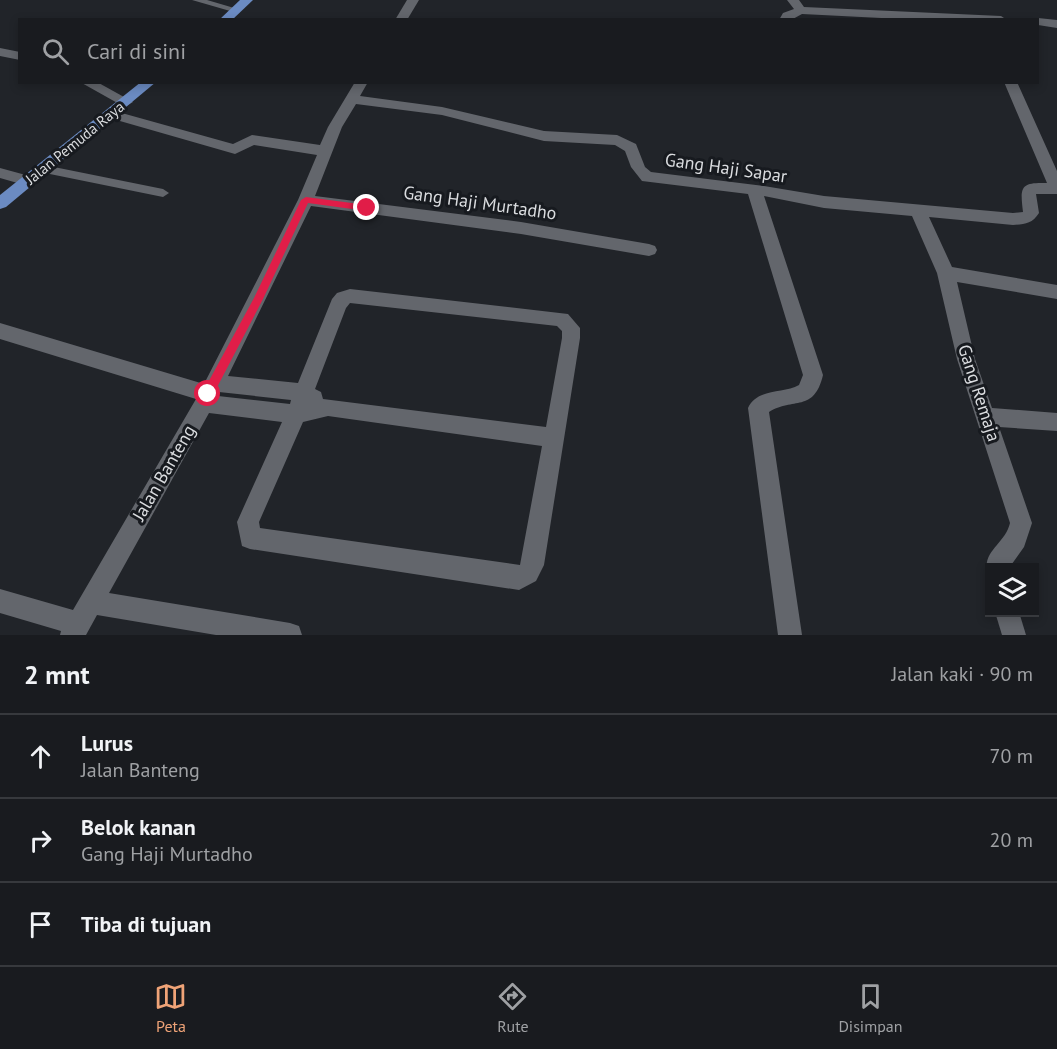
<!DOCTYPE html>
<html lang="id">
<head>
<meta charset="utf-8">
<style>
  :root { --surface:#191b1f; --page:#222428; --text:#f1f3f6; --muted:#9fa1a4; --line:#37393d; --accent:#efa377 }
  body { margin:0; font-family:"PT Sans",sans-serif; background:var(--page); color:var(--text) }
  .controls { position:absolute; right:18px; bottom:18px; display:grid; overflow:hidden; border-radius:0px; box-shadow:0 3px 9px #0003 }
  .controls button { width:54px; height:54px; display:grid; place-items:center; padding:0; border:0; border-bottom:2px solid var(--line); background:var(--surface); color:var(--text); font:30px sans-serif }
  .stop { position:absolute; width:18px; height:18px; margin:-14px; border:4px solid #e11d48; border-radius:50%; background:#fff }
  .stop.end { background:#e11d48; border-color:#fff; box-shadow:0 2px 6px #0008 }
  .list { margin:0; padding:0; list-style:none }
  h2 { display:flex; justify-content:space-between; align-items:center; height:78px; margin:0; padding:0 24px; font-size:26px }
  h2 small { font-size:20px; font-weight:400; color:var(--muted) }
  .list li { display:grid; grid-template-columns:39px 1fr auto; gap:18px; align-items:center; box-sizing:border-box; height:84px; padding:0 24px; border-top:2px solid var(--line) }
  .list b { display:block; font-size:22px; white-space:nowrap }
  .list p { margin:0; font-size:20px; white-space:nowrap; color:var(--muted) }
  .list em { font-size:20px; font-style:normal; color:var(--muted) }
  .icon { flex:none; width:33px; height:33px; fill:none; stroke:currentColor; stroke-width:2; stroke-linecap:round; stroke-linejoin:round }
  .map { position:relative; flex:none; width:1057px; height:635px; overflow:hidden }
  .search { position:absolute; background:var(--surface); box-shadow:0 3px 9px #0003; left:18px; right:18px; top:18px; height:66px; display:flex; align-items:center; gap:15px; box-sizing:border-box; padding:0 21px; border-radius:0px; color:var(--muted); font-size:22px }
  .sheet { height:330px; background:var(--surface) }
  nav { display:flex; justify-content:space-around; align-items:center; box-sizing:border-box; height:84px; border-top:2px solid var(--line); background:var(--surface); font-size:16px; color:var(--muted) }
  nav a { display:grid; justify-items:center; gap:3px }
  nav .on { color:var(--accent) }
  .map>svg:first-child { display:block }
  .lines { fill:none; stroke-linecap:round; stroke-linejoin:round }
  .lane { fill:#63666c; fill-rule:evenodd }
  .street { fill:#63666c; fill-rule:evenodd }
  .primary { fill:#6b8bc2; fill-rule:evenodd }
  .route { fill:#e11d48 }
  .labels { text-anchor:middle; stroke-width:6; stroke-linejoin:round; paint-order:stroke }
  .far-street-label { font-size:15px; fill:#dadcdf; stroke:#171a1f }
  .street-label { font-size:18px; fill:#dadcdf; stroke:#171a1f }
</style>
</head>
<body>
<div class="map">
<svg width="1057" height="635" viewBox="0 0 1057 635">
  <rect width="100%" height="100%" fill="#212429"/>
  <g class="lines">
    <!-- lane -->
    <g class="lane">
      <polygon points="192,0 207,0 241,10 237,13"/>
      <polygon points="44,165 163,189 169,193 163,197 40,172 38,169"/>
    </g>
    <!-- street -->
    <g class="street">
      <polygon points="407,0 419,0 407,20 395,20"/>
      <polygon points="787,0 799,0 804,7 1001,16 1007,20 921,20 802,14 791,20 779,20 783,13 794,9"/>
      <polygon points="1038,18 1057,20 1057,28 1038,25 1038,20 1034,20"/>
      <polygon points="0,48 20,52 20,60 0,56"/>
      <polygon points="80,82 97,82 133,102 126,106 121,105"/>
      <path d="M 355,82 L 368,82 L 360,96 L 442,107 L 544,131 L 617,135 L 636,144 L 645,167 L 651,172 L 764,186 L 824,196 L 1013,213 L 1023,212 C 1020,187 1020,182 1047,183 L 1004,82 L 1017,82 L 1057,171 L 1057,194 L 1036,194 L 1039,213 C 1032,224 1025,224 1013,225 L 929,217 L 952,267 L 1057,285 L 1057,299 L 957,282 L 975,359 L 992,408 L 1057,413 L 1057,431 L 999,427 L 1032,523 L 1024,547 L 1009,568 L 990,568 L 989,576 C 979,552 1005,545 1010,523 L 957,359 L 937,273 L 912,216 L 824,208 L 764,196 L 823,375 C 814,413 793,397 769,412 L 802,635 L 778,635 L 748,408 C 757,388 783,394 799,385 L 803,375 L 748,194 L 642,181 L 631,167 L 625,151 L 615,145 L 544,141 L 442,115 L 356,104 L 342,127 L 315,196 L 521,222 L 649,244 L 655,246 L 657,250 L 655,254 L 649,256 L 521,234 L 311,206 L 228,376 L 298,383 L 332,299 L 337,293 L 350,289 L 568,314 L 580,328 L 580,338 L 544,565 L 536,581 L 519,590 L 250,549 L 242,546 L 237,522 L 282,422 L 209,413 L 109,593 L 290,623 L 299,626 L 302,635 L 216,635 L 97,615 L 86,635 L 60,635 L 61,631 L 0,613 L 0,589 L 73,610 L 196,399 L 0,339 L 0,323 L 204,384 L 298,200 L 317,155 L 254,145 L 235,154 L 106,117 L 104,114 L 106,111 L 111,110 L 233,144 L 252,135 L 320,145 L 328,127 ZM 350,303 L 557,326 L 562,331 L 562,338 L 546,427 L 323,399 L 321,392 L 315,389 L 346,308 ZM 219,392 L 291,400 L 290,404 L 218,396 ZM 328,416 L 542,446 L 520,565 L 260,528 L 259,522 L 303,422 Z"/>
      <polygon points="0,168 33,177 36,181 28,186 0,178"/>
      <polygon points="995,612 1019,612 1026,635 1002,635"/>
    </g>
    <!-- primary -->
    <g class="primary">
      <polygon points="240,0 253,0 232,20 219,20"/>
      <polygon points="141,82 156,82 6,207 0,209 0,195"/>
    </g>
  </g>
  <!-- route -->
  <polygon class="route" points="306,197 367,205 371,208 367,211 308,203 263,299 212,397 204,397 204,390 254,298 301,200"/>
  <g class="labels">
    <!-- far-street labels -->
    <g class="far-street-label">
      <text transform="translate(75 143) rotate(-39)" y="5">Jalan Pemuda Raya</text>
    </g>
    <!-- street labels -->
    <g class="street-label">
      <text transform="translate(726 168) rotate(8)" y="6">Gang Haji Sapar</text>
      <text transform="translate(480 203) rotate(8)" y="6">Gang Haji Murtadho</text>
      <text transform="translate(979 393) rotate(72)" y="6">Gang Remaja</text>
      <text transform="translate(164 473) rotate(-60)" y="6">Jalan Banteng</text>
    </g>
  </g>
</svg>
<div class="controls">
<button><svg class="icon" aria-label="layers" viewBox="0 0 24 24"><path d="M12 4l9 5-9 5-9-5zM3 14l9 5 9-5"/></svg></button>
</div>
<div class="stop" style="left:208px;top:394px"></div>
<div class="stop end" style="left:367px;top:208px"></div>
<div class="search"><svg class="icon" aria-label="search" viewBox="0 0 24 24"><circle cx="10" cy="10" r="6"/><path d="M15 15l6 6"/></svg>Cari di sini</div>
</div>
<section class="sheet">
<h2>2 mnt<small>Jalan kaki · 90 m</small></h2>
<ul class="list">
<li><svg class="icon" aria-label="ahead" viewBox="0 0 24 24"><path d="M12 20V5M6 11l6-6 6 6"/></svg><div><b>Lurus</b><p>Jalan Banteng</p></div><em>70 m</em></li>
<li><svg class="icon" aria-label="right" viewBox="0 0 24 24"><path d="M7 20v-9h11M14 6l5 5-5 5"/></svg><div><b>Belok kanan</b><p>Gang Haji Murtadho</p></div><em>20 m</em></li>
<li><svg class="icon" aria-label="arrive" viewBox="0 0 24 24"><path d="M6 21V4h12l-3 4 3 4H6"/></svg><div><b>Tiba di tujuan</b></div></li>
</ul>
</section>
<nav>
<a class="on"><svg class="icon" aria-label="map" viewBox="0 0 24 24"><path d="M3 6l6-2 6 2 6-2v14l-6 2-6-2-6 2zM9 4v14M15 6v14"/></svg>Peta</a>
<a><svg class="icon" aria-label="directions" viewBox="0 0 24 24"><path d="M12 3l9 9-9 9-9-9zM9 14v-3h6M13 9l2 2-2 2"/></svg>Rute</a>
<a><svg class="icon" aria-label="saved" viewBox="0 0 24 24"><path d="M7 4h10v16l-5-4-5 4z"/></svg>Disimpan</a>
</nav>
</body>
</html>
